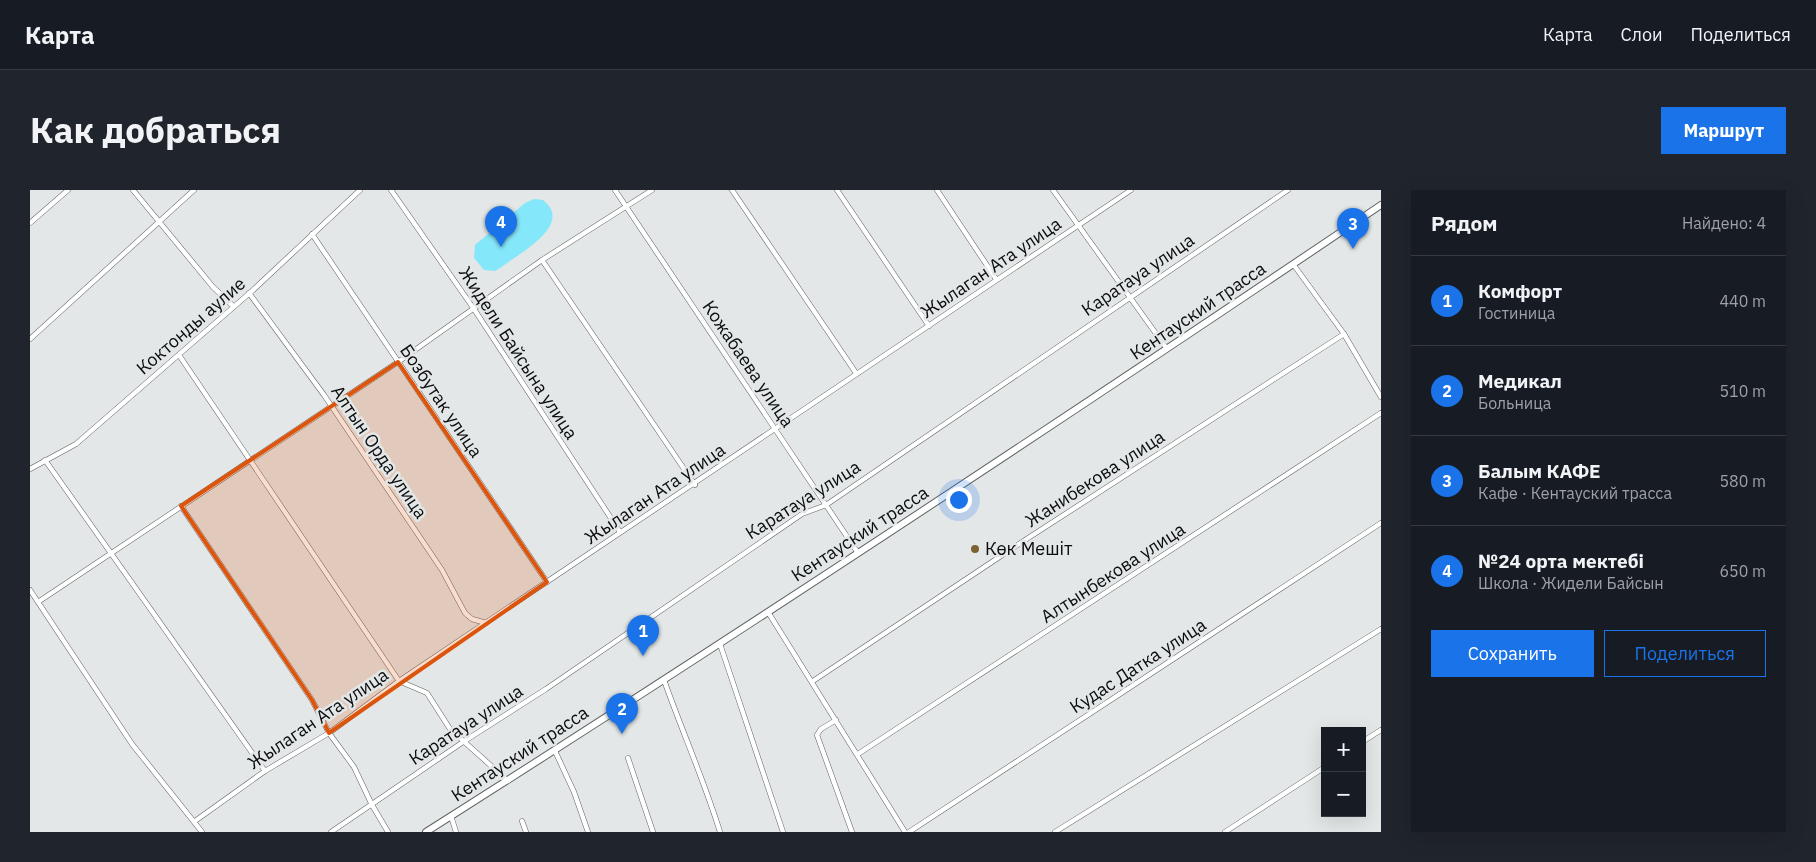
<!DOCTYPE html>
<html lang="ru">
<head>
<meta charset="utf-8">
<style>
  :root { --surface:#171b24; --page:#20242c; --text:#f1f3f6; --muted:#9ea1a6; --line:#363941; --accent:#1a73e8 }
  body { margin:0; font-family:"IBM Plex Sans",sans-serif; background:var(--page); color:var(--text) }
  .controls { position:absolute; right:15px; bottom:15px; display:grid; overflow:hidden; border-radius:0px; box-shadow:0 5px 20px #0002 }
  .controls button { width:45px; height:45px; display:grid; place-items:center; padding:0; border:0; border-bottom:1px solid var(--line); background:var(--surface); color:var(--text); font:25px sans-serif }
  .you { position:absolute; left:928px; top:309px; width:18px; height:18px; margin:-12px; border:4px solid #fff; border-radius:50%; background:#1a73e8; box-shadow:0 0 0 8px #1a73e833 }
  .badge { display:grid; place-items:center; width:32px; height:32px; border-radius:50%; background:var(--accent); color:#fff; font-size:16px; font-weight:700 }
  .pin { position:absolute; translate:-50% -41px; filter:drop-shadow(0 1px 2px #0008) }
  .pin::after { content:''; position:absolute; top:26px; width:18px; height:15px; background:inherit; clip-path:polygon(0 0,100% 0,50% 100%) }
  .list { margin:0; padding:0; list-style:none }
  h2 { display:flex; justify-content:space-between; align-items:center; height:65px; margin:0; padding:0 20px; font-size:21px }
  h2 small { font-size:16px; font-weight:400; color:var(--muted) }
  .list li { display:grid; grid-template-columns:32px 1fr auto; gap:15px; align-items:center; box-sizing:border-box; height:90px; padding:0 20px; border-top:1px solid var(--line) }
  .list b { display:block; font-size:19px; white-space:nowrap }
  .list p { margin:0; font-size:16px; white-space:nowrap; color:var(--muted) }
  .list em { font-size:16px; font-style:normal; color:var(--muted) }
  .actions { display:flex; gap:10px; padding:15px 20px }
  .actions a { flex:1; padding:11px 0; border:1px solid var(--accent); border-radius:0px; text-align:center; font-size:18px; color:var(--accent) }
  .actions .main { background:var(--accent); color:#fff }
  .map { position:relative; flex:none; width:1351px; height:642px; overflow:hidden; border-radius:0px }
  header { display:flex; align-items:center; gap:30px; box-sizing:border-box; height:70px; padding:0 25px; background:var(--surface); border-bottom:1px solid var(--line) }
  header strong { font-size:24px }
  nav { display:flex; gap:28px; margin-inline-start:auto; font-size:18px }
  .intro { display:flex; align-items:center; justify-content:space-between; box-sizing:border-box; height:120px; padding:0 30px }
  h1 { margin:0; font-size:35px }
  .button { padding:12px 22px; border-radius:0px; background:var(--accent); color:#fff; font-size:18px; font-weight:700 }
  main { display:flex; gap:30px; padding:0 30px }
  aside { flex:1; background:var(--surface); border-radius:0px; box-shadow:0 5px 20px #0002 }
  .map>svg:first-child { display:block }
  .green { fill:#85e7fa }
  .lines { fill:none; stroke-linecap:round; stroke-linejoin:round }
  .street-casing { stroke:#5f6263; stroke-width:5.5 }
  .secondary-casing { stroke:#5f6263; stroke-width:8 }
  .street { stroke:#fff; stroke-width:4.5 }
  .secondary { stroke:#fff; stroke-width:6 }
  .marked { fill:#dd550c; fill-opacity:0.2; stroke:#dd550c; stroke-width:4; stroke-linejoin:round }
  .poi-dot { fill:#7b6233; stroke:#e3e7e8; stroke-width:2 }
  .labels { text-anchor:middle; stroke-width:5; stroke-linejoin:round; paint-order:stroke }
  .street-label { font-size:18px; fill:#0b0c0c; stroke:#e3e7e8 }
  .poi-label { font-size:18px; fill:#0b0c0c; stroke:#e3e7e8; text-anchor:start }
</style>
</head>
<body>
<header>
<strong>Карта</strong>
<nav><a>Карта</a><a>Слои</a><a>Поделиться</a></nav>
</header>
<div class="intro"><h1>Как добраться</h1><a class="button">Маршрут</a></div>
<main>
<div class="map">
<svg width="1351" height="642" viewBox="0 0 1351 642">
  <rect width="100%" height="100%" fill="#e3e7e8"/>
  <!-- green -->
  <path class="green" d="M 504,9 L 513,10 C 545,35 488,64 470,78 L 465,81 L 454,80 L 444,68 L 445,55 L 495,13 Z"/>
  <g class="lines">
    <defs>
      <g id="street">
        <polyline points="103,0 183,97 203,116"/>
        <polyline points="361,0 444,119 590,342"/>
        <polyline points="585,0 828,363"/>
        <polyline points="702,0 826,183"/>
        <polyline points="807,0 899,136"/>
        <polyline points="907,0 966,89"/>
        <polyline points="1023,0 1137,159"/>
        <polyline points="0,33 38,0"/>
        <polyline points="282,44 517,392"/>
        <polyline points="512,70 665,295"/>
        <polyline points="1263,74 1314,144 1351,207"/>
        <polyline points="219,103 294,205 412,380 435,423 442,429 456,433"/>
        <polyline points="0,149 164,0"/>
        <polyline points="149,165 369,491 397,503 420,539 478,591"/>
        <polyline points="15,270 235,581"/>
        <polyline points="0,279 46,254 222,101 330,0"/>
        <polyline points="151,316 282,510 299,543 324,577 342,615 358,642"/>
        <polyline points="0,400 102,554 172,642"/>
        <polyline points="8,412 368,172 512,70 622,0"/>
        <polyline points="738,422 875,642"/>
        <polyline points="690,454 753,642"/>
        <path d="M 634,490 C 652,541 674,590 690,642"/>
        <polyline points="783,491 992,352 1314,144"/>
        <polyline points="806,530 791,539 787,545 822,642"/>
        <polyline points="1332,552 1351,540"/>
        <polyline points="525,561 544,602 558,642"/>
        <polyline points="828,564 1351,223"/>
        <polyline points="598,568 623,642"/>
        <polyline points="421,626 426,642"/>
        <polyline points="165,631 235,581 299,543 369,491 1101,0"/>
        <polyline points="492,631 496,642"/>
        <polyline points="301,642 433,552 516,499 772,324 796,315 1258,0"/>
        <polyline points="879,642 1351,333"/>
        <polyline points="1025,642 1351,439"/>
        <polyline points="1195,642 1295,577"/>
      </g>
      <path id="secondary" d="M 396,642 C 718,438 1035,228 1351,15"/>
    </defs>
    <!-- street casing -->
    <use href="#street" class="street-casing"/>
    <!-- secondary casing -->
    <use href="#secondary" class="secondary-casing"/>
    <!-- street -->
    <use href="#street" class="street"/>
    <!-- secondary -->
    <use href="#secondary" class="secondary"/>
  </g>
  <!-- marked area -->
  <path class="marked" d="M 368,172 L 517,392 L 299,543 L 282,510 L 151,316 Z"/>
  <!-- markers -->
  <circle class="poi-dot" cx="945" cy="359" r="5"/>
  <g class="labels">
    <!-- street labels -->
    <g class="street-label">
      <text transform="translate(961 78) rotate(-34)" y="6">Жылаган Ата улица</text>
      <text transform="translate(1108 85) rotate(-34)" y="6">Каратауа улица</text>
      <text transform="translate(1168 121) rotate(-34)" y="6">Кентауский трасса</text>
      <text transform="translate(161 136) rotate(-41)" y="6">Коктонды аулие</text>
      <text transform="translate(488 163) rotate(57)" y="6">Жидели Байсына улица</text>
      <text transform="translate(718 174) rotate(56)" y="6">Кожабаева улица</text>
      <text transform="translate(411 211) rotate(56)" y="6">Бозбутак улица</text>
      <text transform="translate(349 262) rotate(56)" y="6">Алтын Орда улица</text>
      <text transform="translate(1065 289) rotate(-33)" y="6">Жанибекова улица</text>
      <text transform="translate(625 304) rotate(-34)" y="6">Жылаган Ата улица</text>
      <text transform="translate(773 310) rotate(-32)" y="6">Каратауа улица</text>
      <text transform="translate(830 344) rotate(-33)" y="6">Кентауский трасса</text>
      <text transform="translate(1083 383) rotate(-33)" y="6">Алтынбекова улица</text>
      <text transform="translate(1108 476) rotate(-33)" y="6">Кудас Датка улица</text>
      <text transform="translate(288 529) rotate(-34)" y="6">Жылаган Ата улица</text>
      <text transform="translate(436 535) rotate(-33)" y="6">Каратауа улица</text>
      <text transform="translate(490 564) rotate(-33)" y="6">Кентауский трасса</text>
    </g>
    <!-- poi labels -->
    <g class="poi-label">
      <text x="955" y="365">Көк Мешіт</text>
    </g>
  </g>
</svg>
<div class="controls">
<button>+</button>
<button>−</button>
</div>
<div class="you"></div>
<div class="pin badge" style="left:613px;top:466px">1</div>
<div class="pin badge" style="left:592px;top:544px">2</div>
<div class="pin badge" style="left:1323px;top:59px">3</div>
<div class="pin badge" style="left:471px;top:57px">4</div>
</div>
<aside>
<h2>Рядом<small>Найдено: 4</small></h2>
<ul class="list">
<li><span class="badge">1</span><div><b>Комфорт</b><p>Гостиница</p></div><em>440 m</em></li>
<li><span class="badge">2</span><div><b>Медикал</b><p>Больница</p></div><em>510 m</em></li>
<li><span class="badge">3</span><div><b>Балым КАФЕ</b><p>Кафе · Кентауский трасса</p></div><em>580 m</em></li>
<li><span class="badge">4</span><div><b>№24 орта мектебі</b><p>Школа · Жидели Байсын</p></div><em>650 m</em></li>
</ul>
<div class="actions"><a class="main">Сохранить</a><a>Поделиться</a></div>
</aside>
</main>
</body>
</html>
